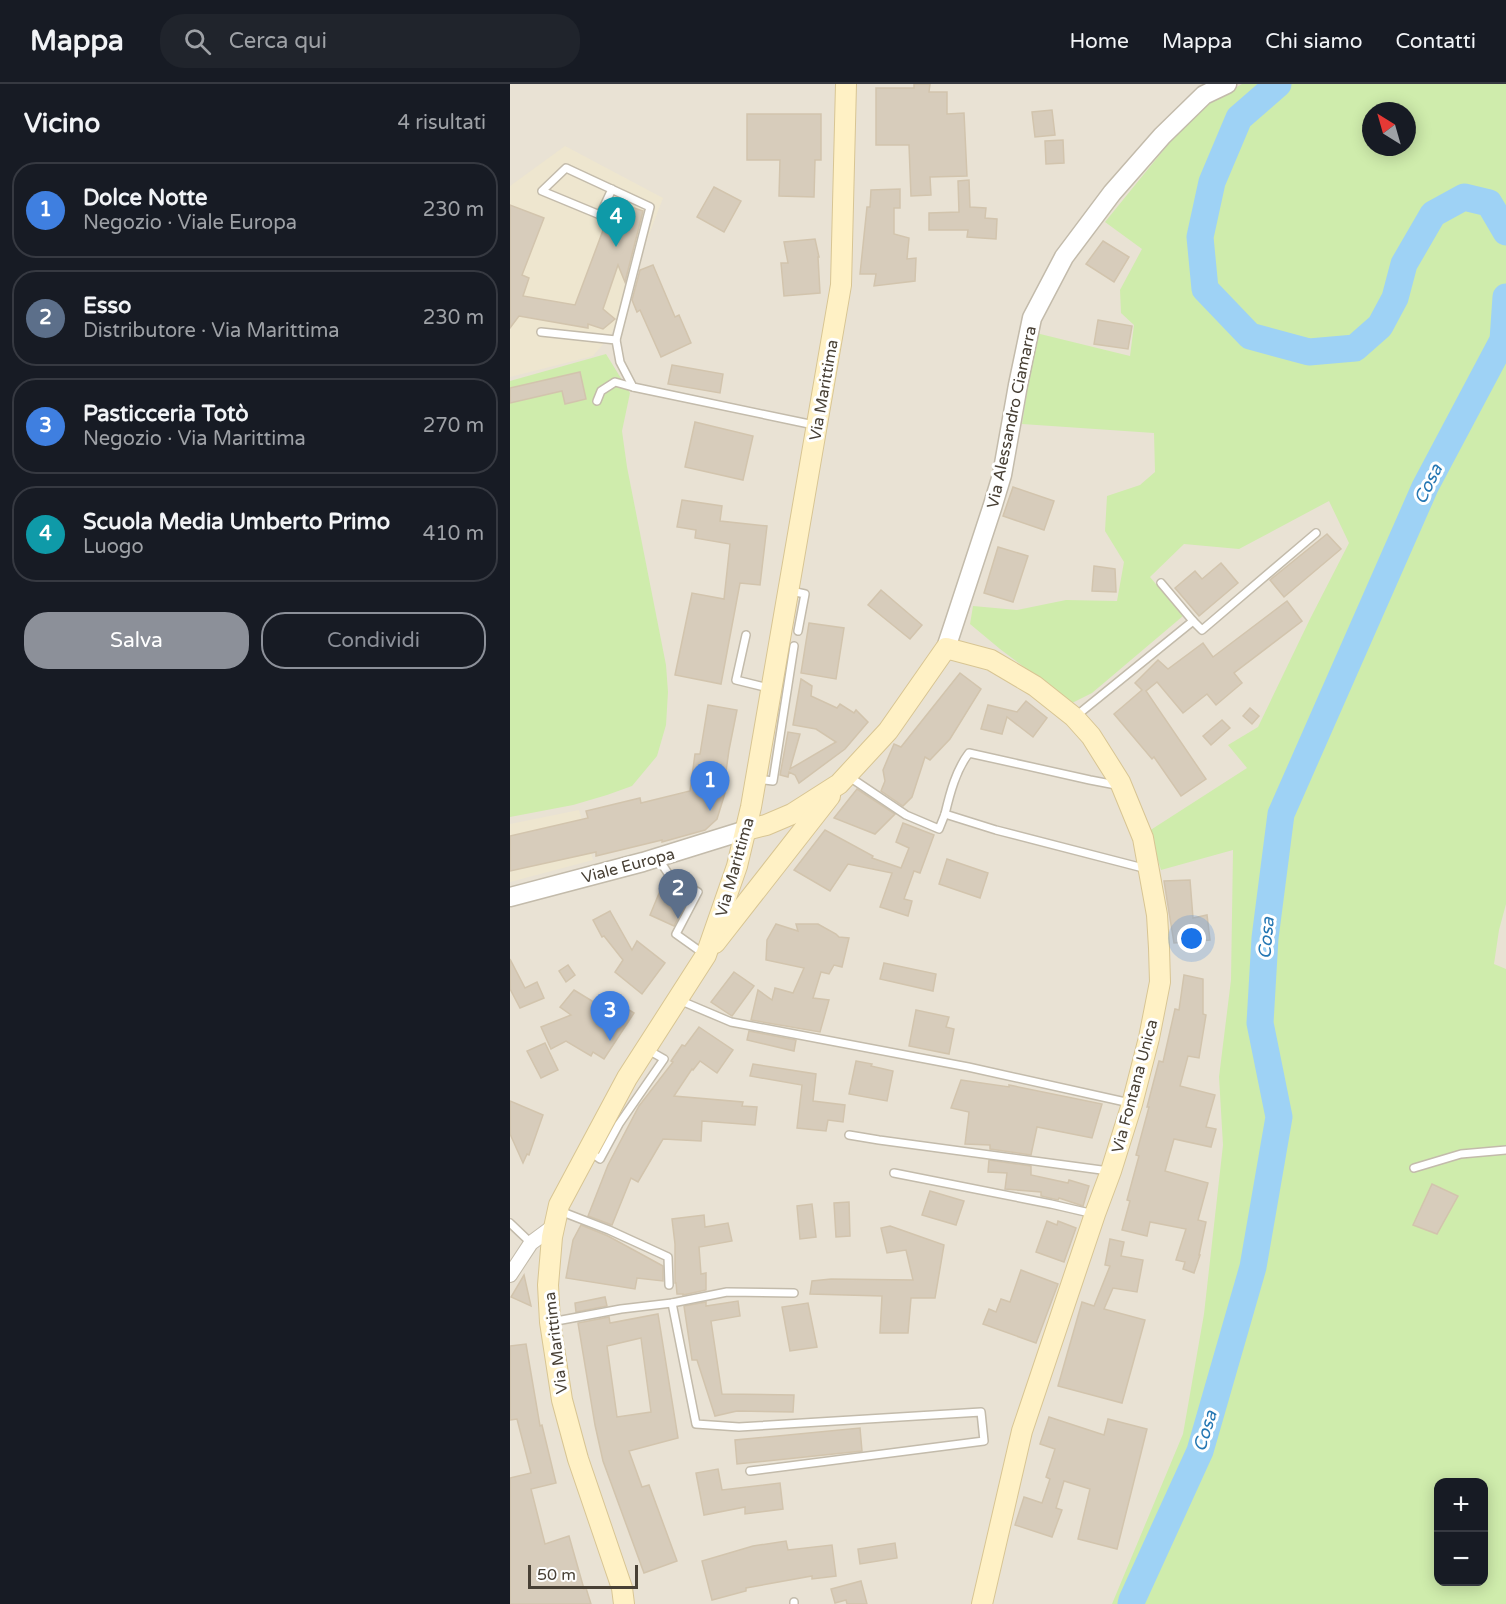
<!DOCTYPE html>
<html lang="it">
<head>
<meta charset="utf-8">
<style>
  :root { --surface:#171b24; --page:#20242c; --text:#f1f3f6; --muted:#9ea1a6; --line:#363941; --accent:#8c9099 }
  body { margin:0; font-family:"Varela Round",sans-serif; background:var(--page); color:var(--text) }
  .controls { position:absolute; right:18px; bottom:18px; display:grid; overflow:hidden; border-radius:12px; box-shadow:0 3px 15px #0003 }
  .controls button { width:54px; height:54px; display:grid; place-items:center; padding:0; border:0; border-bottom:2px solid var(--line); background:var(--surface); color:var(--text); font:30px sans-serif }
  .compass { position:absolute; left:852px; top:18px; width:54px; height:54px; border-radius:50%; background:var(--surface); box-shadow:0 3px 15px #0003; rotate:323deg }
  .scale { position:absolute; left:18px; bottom:15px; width:110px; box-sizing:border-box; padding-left:6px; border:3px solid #484035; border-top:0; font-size:16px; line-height:21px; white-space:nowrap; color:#484035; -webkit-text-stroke:4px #fff; paint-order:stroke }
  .you { position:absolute; left:682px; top:855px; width:21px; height:21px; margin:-15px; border:4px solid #fff; border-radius:50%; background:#1a73e8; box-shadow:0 0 0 9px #1a73e833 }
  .badge { display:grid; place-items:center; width:39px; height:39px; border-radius:50%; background:var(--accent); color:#fff; font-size:20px; font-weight:700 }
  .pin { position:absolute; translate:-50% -50px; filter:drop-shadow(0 2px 3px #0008) }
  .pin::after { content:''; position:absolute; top:32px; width:21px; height:18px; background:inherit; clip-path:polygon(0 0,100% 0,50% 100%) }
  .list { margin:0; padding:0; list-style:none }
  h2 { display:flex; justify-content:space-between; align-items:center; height:78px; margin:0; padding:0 24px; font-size:26px }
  h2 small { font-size:20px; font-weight:400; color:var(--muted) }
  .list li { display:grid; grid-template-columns:39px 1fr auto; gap:18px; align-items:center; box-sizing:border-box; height:96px; margin:0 12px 12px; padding:0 12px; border:2px solid var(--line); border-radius:24px }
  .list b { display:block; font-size:22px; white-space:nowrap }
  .list p { margin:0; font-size:20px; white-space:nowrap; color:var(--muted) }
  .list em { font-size:20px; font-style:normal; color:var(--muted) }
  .actions { display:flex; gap:12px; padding:18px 24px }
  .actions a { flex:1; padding:14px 0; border:2px solid var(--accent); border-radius:24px; text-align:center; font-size:21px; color:var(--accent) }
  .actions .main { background:var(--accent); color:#fff }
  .icon { flex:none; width:33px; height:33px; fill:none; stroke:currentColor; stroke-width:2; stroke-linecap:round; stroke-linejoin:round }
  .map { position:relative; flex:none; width:996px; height:1520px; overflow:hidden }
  header { display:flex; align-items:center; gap:36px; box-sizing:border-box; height:84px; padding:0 30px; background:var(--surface); border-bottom:2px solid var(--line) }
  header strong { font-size:28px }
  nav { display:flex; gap:33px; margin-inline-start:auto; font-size:21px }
  .search { width:420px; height:54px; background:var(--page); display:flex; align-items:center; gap:15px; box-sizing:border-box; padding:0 21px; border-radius:24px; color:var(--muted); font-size:22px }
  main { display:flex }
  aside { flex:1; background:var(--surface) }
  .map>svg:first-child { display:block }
  .residential { fill:#e9e2d4; fill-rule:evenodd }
  .education { fill:#eee6cf }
  .green { fill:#cfecac; fill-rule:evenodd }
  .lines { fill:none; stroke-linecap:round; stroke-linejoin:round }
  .river { stroke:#9ed2f5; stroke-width:27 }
  .building { fill:#d7ccbb; stroke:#d2c4ad; stroke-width:1.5; fill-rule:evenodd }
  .service-casing { stroke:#c3bbab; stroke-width:10 }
  .minor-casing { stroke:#c3bbab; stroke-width:16 }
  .tertiary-casing { stroke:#c3bbab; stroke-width:21 }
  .secondary-casing { stroke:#d8c593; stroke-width:22 }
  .service { stroke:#fff; stroke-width:7 }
  .minor { stroke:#fff; stroke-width:14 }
  .tertiary { stroke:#fff; stroke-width:18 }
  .secondary { stroke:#fff1c5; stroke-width:20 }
  .labels { text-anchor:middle; stroke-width:6; stroke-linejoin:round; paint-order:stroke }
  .street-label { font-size:16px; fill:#484035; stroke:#fff }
  .water-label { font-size:18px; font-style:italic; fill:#2577b3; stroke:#fff }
</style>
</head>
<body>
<header>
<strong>Mappa</strong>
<div class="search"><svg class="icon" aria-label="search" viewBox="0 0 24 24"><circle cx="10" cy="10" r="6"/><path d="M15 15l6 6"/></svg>Cerca qui</div>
<nav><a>Home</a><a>Mappa</a><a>Chi siamo</a><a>Contatti</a></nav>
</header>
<main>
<aside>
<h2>Vicino<small>4 risultati</small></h2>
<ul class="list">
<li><span class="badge" style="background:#3f7fe0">1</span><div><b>Dolce Notte</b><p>Negozio · Viale Europa</p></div><em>230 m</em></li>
<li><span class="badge" style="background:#5c6f8a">2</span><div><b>Esso</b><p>Distributore · Via Marittima</p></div><em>230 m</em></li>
<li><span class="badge" style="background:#3f7fe0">3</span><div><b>Pasticceria Totò</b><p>Negozio · Via Marittima</p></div><em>270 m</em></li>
<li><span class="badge" style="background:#0f9aa8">4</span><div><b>Scuola Media Umberto Primo</b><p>Luogo</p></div><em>410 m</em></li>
</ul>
<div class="actions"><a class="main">Salva</a><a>Condividi</a></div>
</aside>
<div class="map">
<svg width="996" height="1520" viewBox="0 0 996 1520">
  <rect width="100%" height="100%" fill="#f4f0e6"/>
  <!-- residential -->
  <path class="residential" d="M 0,0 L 996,0 L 996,1520 L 0,1520 ZM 861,27 L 897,27 L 897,63 L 861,63 ZM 928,1398 L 974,1398 L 974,1498 L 928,1498 Z"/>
  <!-- education -->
  <g class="education">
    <polygon points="55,62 153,114 101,251 83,272 0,293 0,102"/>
    <polygon points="69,726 83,776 0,798 0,740"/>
  </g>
  <!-- green -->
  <g class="green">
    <path d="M 732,0 L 996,0 L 996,820 L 989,846 L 984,880 L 996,885 L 996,1520 L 602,1520 L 673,1350 L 694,1230 L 713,1061 L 709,993 L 721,896 L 723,766 L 651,786 L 639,747 L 737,684 L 718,661 L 748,643 L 800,535 L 839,459 L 819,417 L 729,465 L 674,460 L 640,493 L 673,532 L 582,609 L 562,619 L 490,565 L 460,540 L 463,522 L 507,526 L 556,516 L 607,517 L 614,478 L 595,447 L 597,412 L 630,401 L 645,388 L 644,349 L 512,340 L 526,249 L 620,272 L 624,241 L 611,229 L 610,206 L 632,165 L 595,138 L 686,26 ZM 861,27 L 897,27 L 897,63 L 861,63 ZM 928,1398 L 974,1398 L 974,1498 L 928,1498 Z"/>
    <polygon points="96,270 120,309 112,347 117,383 156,581 158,608 156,641 147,672 122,702 97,711 63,721 0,733 0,297"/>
  </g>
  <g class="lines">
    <!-- river -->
    <g class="river">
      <polyline points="768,0 729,34 702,98 690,153 695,205 740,252 799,268 845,264 870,242 885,214 894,180 923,130 954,113 979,119 996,148"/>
      <polyline points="621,1520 622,1516 690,1367 743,1183 769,1033 750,939 755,854 771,730 915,403 993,256 996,213"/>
    </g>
  </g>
  <!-- building -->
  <g class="building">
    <polygon points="404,0 420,0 419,8 437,8 437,30 454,29 457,92 420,93 421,111 401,112 399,61 366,61 366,4 404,4"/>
    <polygon points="542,26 545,51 525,53 522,28"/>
    <polygon points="237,30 311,30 311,76 305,76 304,113 269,112 270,76 237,76"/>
    <polygon points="553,56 554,79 536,80 535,57"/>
    <polygon points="459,96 460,123 476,124 475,134 487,135 486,155 457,153 458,146 419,146 419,129 449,128 448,97"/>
    <polygon points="204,103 231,117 214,148 187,133"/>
    <polygon points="390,105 390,124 384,124 384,150 399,154 397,175 406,174 405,197 364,202 366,190 350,190 357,123 360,123 361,106"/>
    <polygon points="104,117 133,127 115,198 108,181 93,225 105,235 93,245 78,240 78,244 9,232 0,244 0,121 34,134 12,191 19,194 13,212 65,221"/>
    <polygon points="305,155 309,173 308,173 310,209 274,212 271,179 278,179 274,158"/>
    <polygon points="593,157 619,173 604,198 576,180"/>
    <polygon points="143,181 165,233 169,231 181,259 151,273 130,226 127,228 122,216 130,186"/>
    <polygon points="588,236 622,242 618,265 584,260"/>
    <polygon points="162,281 213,290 210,309 158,300"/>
    <polygon points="70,288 76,315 55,320 52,307 0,319 0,304"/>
    <polygon points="185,338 243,352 233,396 175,383"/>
    <polygon points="503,403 544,417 534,446 493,432"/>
    <polygon points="172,416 212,422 210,437 257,442 250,501 230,499 211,600 165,591 182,509 214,515 220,460 185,454 186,446 167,443"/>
    <polygon points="817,450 831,465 774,513 760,496"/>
    <polygon points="488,463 518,472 503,518 474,509"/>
    <polygon points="711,479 728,499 689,532 665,504 685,487 692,495"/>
    <polygon points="584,482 605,485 606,508 582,507"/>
    <polygon points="371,506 412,541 400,555 358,521"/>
    <polygon points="777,517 792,537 724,589 732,599 706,621 697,610 673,629 647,598 636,607 696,695 671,712 644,673 642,675 604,630 632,606 625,599 648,576 658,585 693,559 703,573"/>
    <polygon points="299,539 334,544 326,595 291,589"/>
    <polygon points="450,589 471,605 440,655 420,676 415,673 402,713 393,722 371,707 375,697 373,686 384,660 391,663"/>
    <polygon points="291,595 302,602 301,612 327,624 330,620 344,629 346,626 358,638 335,665 289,699 285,691 279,688 278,693 270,691 278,648 290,650 280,685 326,658 306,645 283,641"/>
    <polygon points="516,617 537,634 523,653 497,633 492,650 471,645 478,621 507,628"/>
    <polygon points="198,621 227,626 219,666 213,709 215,709 207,735 195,746 152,758 152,756 86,772 86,768 0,787 0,752 78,734 76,727 130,714 131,719 180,707 185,670 190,670"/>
    <polygon points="740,624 749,632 742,640 733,632"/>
    <polygon points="712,636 720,644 701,661 693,652"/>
    <polygon points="347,705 385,730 365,750 324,734"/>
    <polygon points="393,739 424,751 410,789 404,787 394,815 402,817 398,832 370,823 382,789 338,780 320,807 284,786 315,746 363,772 362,774 391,784 399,764 386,758"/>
    <polygon points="437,775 478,789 470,814 429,800"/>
    <polygon points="680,796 683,834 697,831 700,856 664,859 654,797"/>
    <polygon points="150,807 163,812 159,820 172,826 164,842 140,831"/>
    <polygon points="100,827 122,866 127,857 155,879 132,910 105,888 113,876 94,852 92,853 83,836"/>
    <polygon points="266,840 288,847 286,840 308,840 326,850 329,853 339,854 332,883 324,881 319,890 311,888 303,914 319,916 310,948 241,936 248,906 262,916 265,904 283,909 294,884 256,876 257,856"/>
    <polygon points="0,875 15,904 27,898 34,914 10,924 0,905"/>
    <polygon points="374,879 426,890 423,907 370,895"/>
    <polygon points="58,881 65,891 56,898 49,887"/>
    <polygon points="224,888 244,902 222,932 201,918"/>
    <polygon points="674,891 693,895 693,930 696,931 689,974 678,972 670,1002 705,1011 696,1043 706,1045 701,1063 664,1055 655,1087 698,1099 688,1136 696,1138 689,1171 690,1171 684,1189 673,1185 675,1178 666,1176 676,1145 640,1138 637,1152 612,1146 620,1117 617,1116 629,1072 626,1071 639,1023 637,1023 649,977 653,978 665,925 669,926"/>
    <polygon points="64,906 95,925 102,915 124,929 94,975 83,968 81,972 56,957 41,965 31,943 61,931 50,923"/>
    <polygon points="406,926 439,933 436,943 444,945 439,970 399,962"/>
    <polygon points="189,943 223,966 207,989 190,977 183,986 182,985 164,1012 233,1018 232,1022 247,1023 245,1041 192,1037 191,1057 153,1055 128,1098 121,1094 102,1141 78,1132 98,1081 129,1022 163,978 161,977 172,961 175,962"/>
    <polygon points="239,947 286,956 284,967 237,956"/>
    <polygon points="35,959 48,986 31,994 17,967"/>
    <polygon points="346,977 362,980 361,982 383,987 377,1017 339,1010"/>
    <polygon points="243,980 306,990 303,1017 335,1021 333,1038 318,1036 316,1047 287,1044 292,1001 240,992"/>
    <polygon points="451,996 499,1003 499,1001 592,1020 582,1054 527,1043 521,1071 480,1065 480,1061 455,1060 459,1028 441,1024"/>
    <polygon points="0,1017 33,1031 19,1071 17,1070 13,1079 0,1050"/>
    <polygon points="479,1076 521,1082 521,1091 558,1099 559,1096 579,1102 573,1122 549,1114 548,1116 531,1112 531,1108 495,1105 497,1089 478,1088"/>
    <polygon points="922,1100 948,1112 927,1150 903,1141"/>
    <polygon points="420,1107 454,1117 446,1141 412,1131"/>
    <polygon points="339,1118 340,1152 326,1153 324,1119"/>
    <polygon points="302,1120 306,1153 290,1155 287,1122"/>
    <polygon points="194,1131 195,1143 218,1139 222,1157 189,1163 191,1190 196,1189 196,1206 173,1211 173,1210 167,1210 166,1199 165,1199 165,1160 162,1135"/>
    <polygon points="537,1137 547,1141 548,1137 566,1144 554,1178 526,1168"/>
    <polygon points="71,1141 98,1152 153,1182 153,1197 127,1194 125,1205 56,1194 63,1156"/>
    <polygon points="380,1142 434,1161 425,1214 401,1214 398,1249 370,1249 372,1212 300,1210 302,1197 321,1195 403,1196 396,1166 377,1169 371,1144"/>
    <polygon points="600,1155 614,1158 611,1172 633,1176 627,1208 603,1204 594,1225 635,1236 612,1319 548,1302 572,1218 584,1222 600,1182 595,1181"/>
    <polygon points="511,1186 548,1200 526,1259 473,1240 479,1225 486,1228 491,1215 500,1218"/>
    <polygon points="14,1191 21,1222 1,1213"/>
    <polygon points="95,1213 97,1222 66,1228 65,1219"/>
    <polygon points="228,1217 230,1232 201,1237 212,1310 284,1311 283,1328 227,1327 205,1332 187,1276 182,1276 174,1222 196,1218 196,1222"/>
    <polygon points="298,1219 307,1263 280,1267 272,1223"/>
    <path d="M 148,1230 L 168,1354 L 119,1367 L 132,1403 L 139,1401 L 167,1477 L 134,1489 L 93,1377 L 85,1341 L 68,1239 L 99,1233 L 100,1239 ZM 131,1254 L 141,1328 L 107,1333 L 97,1262 Z"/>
    <polygon points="16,1260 30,1342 32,1341 46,1399 21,1405 35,1460 59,1452 74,1505 76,1504 81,1520 0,1520 0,1394 21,1389 7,1335 0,1336 0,1262"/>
    <polygon points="539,1333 594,1351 598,1335 637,1345 607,1465 568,1455 580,1405 554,1397 546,1424 552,1426 542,1453 505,1441 514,1413 532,1419 540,1395 536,1393 545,1365 530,1360"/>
    <polygon points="350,1344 352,1367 227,1380 225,1356"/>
    <polygon points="208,1385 212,1406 270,1399 273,1425 235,1430 235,1423 194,1431 186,1389"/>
    <polygon points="276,1457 278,1466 322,1461 326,1492 302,1495 302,1492 236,1504 236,1507 202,1516 192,1477 243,1462"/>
    <polygon points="385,1459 387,1474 350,1480 348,1465"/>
    <polygon points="351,1497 357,1520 337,1520 336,1516 325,1519 321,1505"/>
  </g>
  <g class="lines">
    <defs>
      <g id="service">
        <polyline points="102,105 90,131 32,107 56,84 140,123 106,256"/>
        <polyline points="31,248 106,256 110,278 123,303 304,341"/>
        <polyline points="87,317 91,307 105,298 123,303"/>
        <polyline points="281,507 295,510 288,547"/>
        <polyline points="683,537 692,546 806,449"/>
        <polyline points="236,551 226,596 259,604"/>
        <polyline points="566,632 683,537 651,499"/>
        <polyline points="338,692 396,731 429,745 435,730 486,746 637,785"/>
        <polyline points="247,695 263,697 284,562"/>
        <path d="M 435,730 C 440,709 446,686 459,669 L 580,696 L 606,701"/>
        <polyline points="148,774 161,794 188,808 166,850 194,870"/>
        <polyline points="169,916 221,938 458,983 620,1019"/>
        <polyline points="339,1051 369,1056 599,1087"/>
        <polyline points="80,1068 90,1075 109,1040 154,975 138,966"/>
        <polyline points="904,1084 951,1070 996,1066"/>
        <polyline points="384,1089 541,1120 584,1130"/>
        <polyline points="50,1127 99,1146 158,1173 159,1201"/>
        <polyline points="0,1139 21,1159"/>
        <polyline points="162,1219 186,1340 229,1343 471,1328 474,1357 240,1387"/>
        <polyline points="41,1238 111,1225 162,1219 217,1208 284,1209"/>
        <polyline points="284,1518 284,1520"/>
      </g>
      <polyline id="minor" points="0,1191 21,1159 44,1142"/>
      <g id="tertiary">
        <polyline points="436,564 482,424 492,391 508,301 522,234 554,173 602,109 652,52 694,11 717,0"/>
        <polyline points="0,813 133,778 236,746"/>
      </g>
      <g id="secondary">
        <polyline points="236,746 256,741 282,730 329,700 378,647 436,564 481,576 525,602 564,633 581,652 610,698 633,754 647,831 649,864 650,898 639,954 622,1020 601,1087 585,1130 512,1347 472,1520"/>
        <polyline points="205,859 320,712"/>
        <polyline points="114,1520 112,1504 68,1375 52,1316 40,1238 38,1201 42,1153 49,1121 117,994 196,871 227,782 241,723 331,201 336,0"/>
      </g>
    </defs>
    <!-- service casing -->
    <use href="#service" class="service-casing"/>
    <!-- minor casing -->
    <use href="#minor" class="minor-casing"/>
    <!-- tertiary casing -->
    <use href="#tertiary" class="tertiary-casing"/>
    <!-- secondary casing -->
    <use href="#secondary" class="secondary-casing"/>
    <!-- service -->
    <use href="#service" class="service"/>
    <!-- minor -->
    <use href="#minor" class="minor"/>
    <!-- tertiary -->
    <use href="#tertiary" class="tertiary"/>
    <!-- secondary -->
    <use href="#secondary" class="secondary"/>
  </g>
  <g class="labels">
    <!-- street labels -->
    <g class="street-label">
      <text transform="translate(313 306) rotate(-80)" y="6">Via Marittima</text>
      <text transform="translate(501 333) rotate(-78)" y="6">Via Alessandro Ciamarra</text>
      <text transform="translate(118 781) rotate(-15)" y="6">Viale Europa</text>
      <text transform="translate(224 783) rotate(-74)" y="6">Via Marittima</text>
      <text transform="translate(624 1002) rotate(-75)" y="6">Via Fontana Unica</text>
      <text transform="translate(45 1259) rotate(-97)" y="6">Via Marittima</text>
    </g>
    <!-- water labels -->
    <g class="water-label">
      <text transform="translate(918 400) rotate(-64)" y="6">Cosa</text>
      <text transform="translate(756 854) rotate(-85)" y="6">Cosa</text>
      <text transform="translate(695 1347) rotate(-73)" y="6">Cosa</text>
    </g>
  </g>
</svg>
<div class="controls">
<button>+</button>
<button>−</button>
</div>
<svg class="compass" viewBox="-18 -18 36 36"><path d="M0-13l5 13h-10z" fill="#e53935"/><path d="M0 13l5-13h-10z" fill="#9ea1a6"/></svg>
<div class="scale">50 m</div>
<div class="you"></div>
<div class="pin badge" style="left:200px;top:727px;background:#3f7fe0">1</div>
<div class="pin badge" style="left:168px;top:835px;background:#5c6f8a">2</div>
<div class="pin badge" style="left:100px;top:957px;background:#3f7fe0">3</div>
<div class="pin badge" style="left:106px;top:163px;background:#0f9aa8">4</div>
</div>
</main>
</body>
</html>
